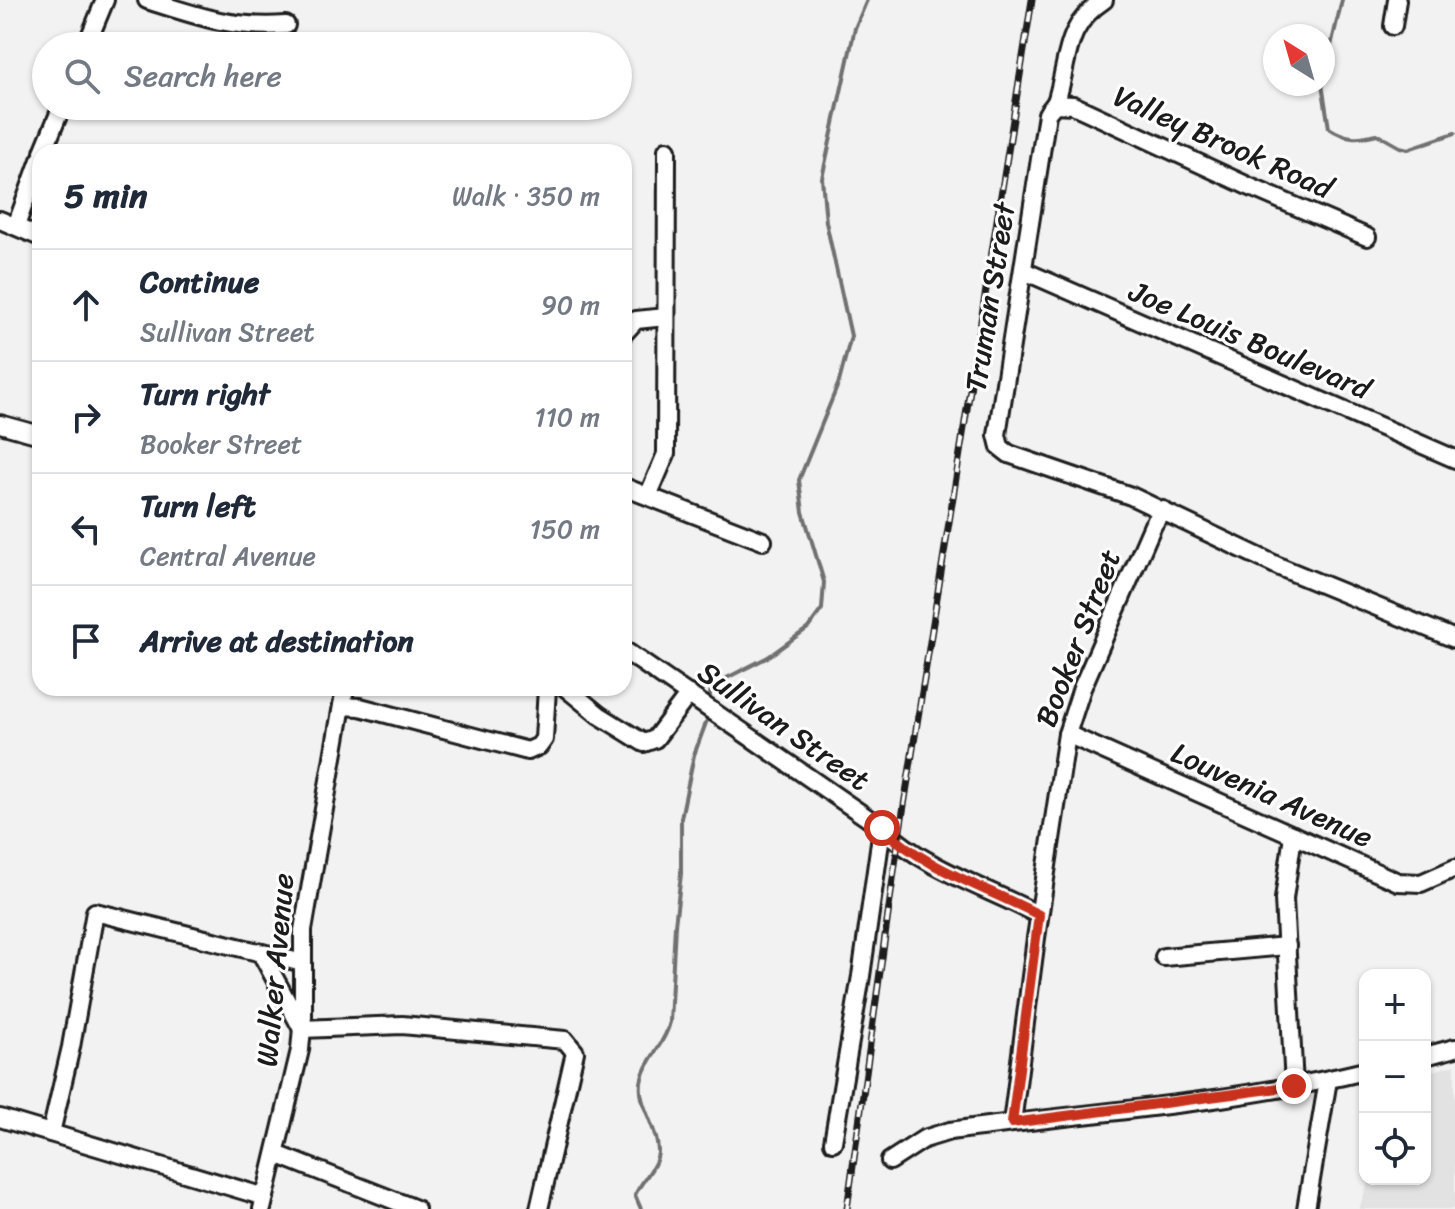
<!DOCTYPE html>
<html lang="en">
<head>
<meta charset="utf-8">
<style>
  :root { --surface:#fff; --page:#f2f2f3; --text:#1f2937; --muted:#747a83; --line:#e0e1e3 }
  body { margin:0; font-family:Sriracha,sans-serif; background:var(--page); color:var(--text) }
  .controls { position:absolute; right:24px; bottom:24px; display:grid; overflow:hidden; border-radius:16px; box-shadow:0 2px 6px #0004 }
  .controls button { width:72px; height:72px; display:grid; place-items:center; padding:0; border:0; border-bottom:2px solid var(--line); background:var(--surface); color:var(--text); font:40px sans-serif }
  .compass { position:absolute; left:1263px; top:24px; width:72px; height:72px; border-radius:50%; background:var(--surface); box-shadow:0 2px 6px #0004; rotate:323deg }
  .stop { position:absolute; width:24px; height:24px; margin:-18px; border:6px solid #c8321e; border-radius:50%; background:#fff }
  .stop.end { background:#c8321e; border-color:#fff; box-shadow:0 2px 8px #0008 }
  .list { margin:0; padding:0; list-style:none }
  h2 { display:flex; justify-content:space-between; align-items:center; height:104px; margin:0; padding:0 32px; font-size:34px }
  h2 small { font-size:26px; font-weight:400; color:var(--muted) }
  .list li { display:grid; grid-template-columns:52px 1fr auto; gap:24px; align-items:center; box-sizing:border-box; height:112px; padding:0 32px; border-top:2px solid var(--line) }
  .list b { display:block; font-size:30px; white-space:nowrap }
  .list p { margin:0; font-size:26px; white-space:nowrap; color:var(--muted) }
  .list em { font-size:26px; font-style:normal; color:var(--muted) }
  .icon { flex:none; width:44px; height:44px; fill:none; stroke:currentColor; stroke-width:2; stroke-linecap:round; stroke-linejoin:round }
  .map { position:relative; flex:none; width:1455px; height:1209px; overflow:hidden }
  .search { position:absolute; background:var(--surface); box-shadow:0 2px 6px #0004; left:32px; top:32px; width:600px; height:88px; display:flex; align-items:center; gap:20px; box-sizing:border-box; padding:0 28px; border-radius:44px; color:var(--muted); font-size:30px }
  .panel { position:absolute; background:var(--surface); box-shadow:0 2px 6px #0004; left:32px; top:144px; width:600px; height:552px; border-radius:24px }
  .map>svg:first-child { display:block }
  .built { fill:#e2e2e2 }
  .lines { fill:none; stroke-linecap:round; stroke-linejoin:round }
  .stream { stroke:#707070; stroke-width:4 }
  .minor-casing { stroke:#1c1c1c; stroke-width:22 }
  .minor { stroke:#fff; stroke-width:16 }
  .rail-casing { stroke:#1c1c1c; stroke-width:7 }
  .rail { stroke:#fff; stroke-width:4; stroke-dasharray:12; stroke-linecap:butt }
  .route { stroke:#c8321e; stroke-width:10 }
  .labels { text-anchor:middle; stroke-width:6; stroke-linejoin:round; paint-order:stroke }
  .street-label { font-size:30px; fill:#1c1c1c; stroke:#fff }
</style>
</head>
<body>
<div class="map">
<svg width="1455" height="1209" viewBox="0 0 1455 1209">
  <rect width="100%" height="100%" fill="#f2f2f2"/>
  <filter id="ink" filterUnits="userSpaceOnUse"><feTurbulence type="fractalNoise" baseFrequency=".0125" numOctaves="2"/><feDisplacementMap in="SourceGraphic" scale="16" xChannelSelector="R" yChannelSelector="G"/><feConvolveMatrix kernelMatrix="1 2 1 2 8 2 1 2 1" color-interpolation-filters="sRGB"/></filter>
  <g filter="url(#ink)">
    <!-- built -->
    <polygon class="built" points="1455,1065 1455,1209 1359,1209 1369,1179 1425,1179 1425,1073"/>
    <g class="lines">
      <!-- stream -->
      <g class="stream">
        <polyline points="1323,79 1342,0"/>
        <path d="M 1322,84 L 1329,128 C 1346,139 1357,139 1377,134 L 1400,147 L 1408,149 L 1455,133"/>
        <polyline points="710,696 711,686 768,657 808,628 822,609 824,582 803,512 799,480 839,382 851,336 826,222 822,178 855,28 867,0"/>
        <path d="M 641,1209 L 635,1195 C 641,1181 658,1166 658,1151 C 658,1127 635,1102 642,1078 C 647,1058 665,1044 670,1022 L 675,925 L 681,874 L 681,818 L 694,755 L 707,720"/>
      </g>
      <defs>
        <g id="minor">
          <path d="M 147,0 C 197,16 232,29 286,25"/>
          <path d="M 1104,0 C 1064,26 1069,59 1057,99 C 1055,106 1050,108 1047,114 L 997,435 L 1000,447 L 1009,454 L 1131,496 L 1280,567 L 1455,639"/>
          <polyline points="1393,26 1397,0"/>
          <polyline points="86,46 105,0"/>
          <polyline points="1055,104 1073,105 1248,186 1367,237"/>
          <polyline points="43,152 62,106"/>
          <polyline points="0,220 40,237"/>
          <polyline points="16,226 40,160"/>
          <polyline points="1024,271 1455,459"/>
          <polyline points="624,333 636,320 666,317"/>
          <polyline points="0,424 40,435"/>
          <polyline points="624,487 763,541"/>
          <polyline points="648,496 666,454 667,150"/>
          <path d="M 624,650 L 882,828 C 927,870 985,887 1039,915"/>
          <polyline points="566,688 599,715 644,743 655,739 689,694"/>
          <polyline points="342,706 360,707 528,751 539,746 544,739 547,688"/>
          <polyline points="1067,734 1398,882 1421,883 1455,868"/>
          <polyline points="1293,835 1284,899 1294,1086"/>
          <polyline points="261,953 302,1029 402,1025 565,1040 575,1052 539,1209"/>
          <polyline points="1164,957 1287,946"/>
          <polyline points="1425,1056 1455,1048"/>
          <polyline points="0,1118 265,1197"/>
          <polyline points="1012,1123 1036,938 1067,734 1082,688 1153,525 1163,510"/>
          <polyline points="51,1133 71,1047 95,912 303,963"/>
          <polyline points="833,1142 861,976 882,828"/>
          <polyline points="276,1154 416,1209"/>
          <path d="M 890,1161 L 924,1139 L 950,1131 C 1088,1112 1229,1104 1365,1071"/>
          <polyline points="262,1209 300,1050 303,1016 303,930 345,688"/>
          <polyline points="1306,1209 1328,1080"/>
        </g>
      </defs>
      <!-- minor casing -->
      <use href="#minor" class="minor-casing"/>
      <!-- minor -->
      <use href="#minor" class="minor"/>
      <defs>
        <polyline id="rail" points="847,1209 898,843 1032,0"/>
      </defs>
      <!-- rail casing -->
      <use href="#rail" class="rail-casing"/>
      <!-- rail -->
      <use href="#rail" class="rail"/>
    </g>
  </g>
  <g class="lines" filter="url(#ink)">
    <!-- route -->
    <path class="route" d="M 882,828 C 928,870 985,887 1039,915 L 1012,1123 L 1294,1086"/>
  </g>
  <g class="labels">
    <!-- street labels -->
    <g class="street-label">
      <text transform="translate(1223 142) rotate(24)" y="10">Valley Brook Road</text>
      <text transform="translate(990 297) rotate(-81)" y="10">Truman Street</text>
      <text transform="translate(1250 340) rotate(23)" y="10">Joe Louis Boulevard</text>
      <text transform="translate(1078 638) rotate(-69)" y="10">Booker Street</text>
      <text transform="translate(784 726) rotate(35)" y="10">Sullivan Street</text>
      <text transform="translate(1272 795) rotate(24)" y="10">Louvenia Avenue</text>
      <text transform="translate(275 970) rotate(-85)" y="10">Walker Avenue</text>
    </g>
  </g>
</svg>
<div class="controls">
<button>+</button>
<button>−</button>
<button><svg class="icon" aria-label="locate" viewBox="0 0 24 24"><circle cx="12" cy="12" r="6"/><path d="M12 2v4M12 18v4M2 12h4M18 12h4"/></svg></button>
</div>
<svg class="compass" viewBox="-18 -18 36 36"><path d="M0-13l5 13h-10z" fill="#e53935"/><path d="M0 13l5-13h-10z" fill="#747a83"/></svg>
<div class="stop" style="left:882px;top:828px"></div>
<div class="stop end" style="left:1294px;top:1086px"></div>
<div class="search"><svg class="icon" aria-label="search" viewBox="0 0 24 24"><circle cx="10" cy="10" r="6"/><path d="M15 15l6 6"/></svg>Search here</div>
<section class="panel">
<h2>5 min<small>Walk · 350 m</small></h2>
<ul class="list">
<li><svg class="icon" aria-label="ahead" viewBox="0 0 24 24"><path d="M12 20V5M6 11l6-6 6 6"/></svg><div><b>Continue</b><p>Sullivan Street</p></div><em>90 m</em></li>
<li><svg class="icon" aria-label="right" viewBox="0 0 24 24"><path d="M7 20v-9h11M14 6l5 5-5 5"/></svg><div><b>Turn right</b><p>Booker Street</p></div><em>110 m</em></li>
<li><svg class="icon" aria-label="left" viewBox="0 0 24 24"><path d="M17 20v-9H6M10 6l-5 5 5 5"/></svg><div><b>Turn left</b><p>Central Avenue</p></div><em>150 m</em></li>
<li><svg class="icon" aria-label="arrive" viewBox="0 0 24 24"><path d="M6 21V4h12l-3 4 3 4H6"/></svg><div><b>Arrive at destination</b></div></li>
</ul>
</section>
</div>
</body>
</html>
